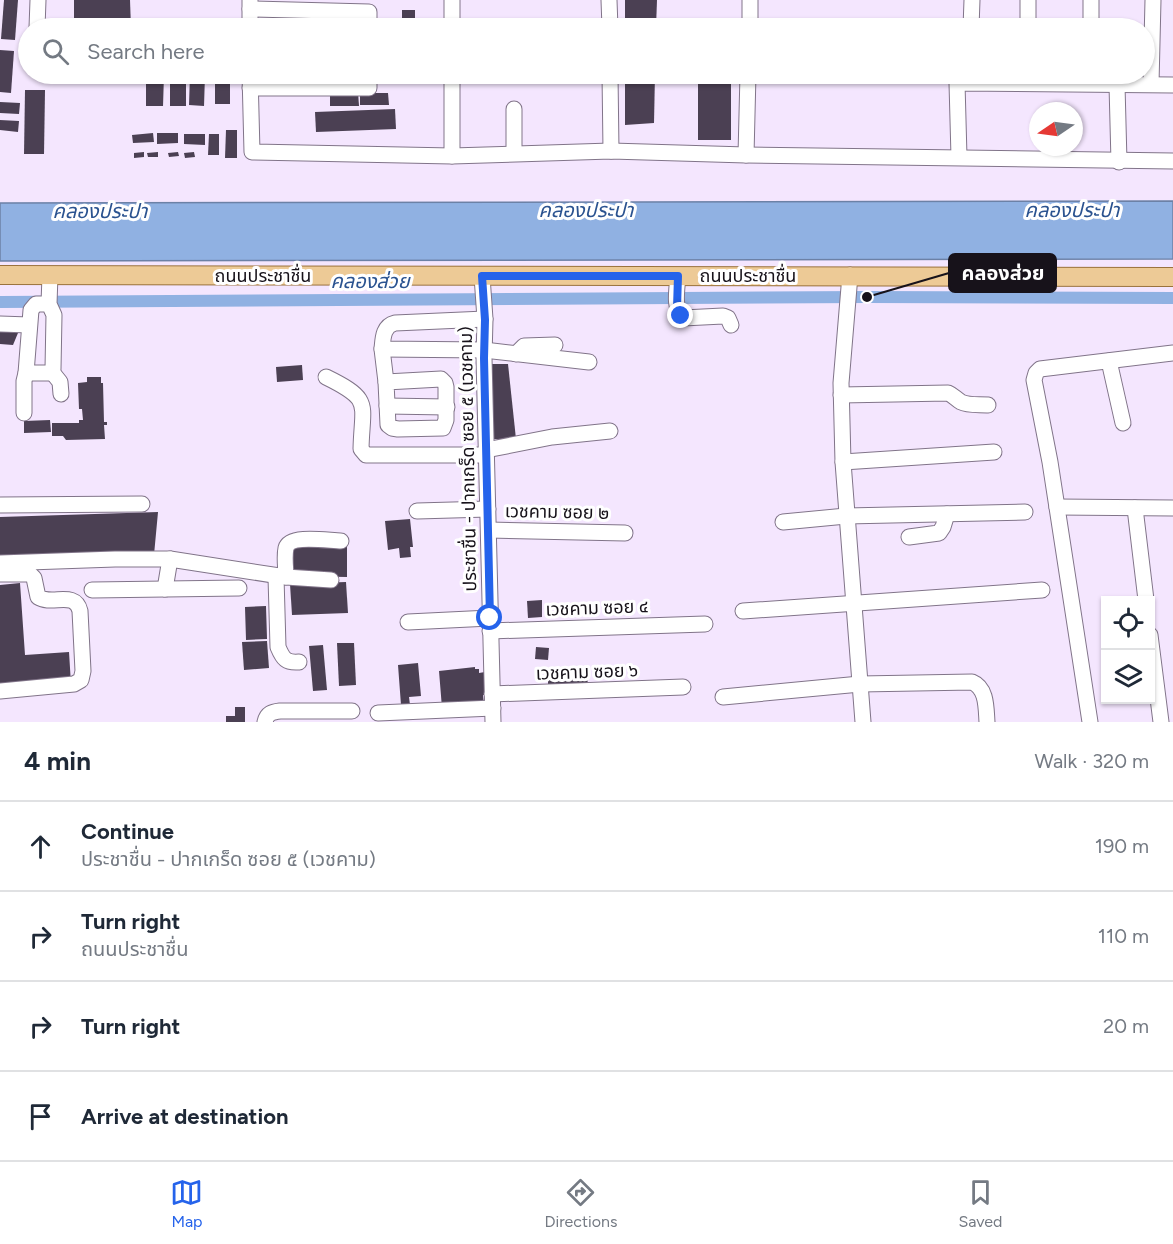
<!DOCTYPE html>
<html lang="en">
<head>
<meta charset="utf-8">
<style>
  :root { --surface:#fff; --page:#f6f6f7; --text:#1f2937; --muted:#747a83; --line:#e0e1e3; --accent:#2563eb }
  body { margin:0; font-family:Figtree,"Noto Sans Thai",sans-serif; background:var(--page); color:var(--text) }
  .controls { position:absolute; right:18px; bottom:18px; display:grid; overflow:hidden; border-radius:0px; box-shadow:0 2px 4px #0004 }
  .controls button { width:54px; height:54px; display:grid; place-items:center; padding:0; border:0; border-bottom:2px solid var(--line); background:var(--surface); color:var(--text); font:30px sans-serif }
  .compass { position:absolute; left:1029px; top:102px; width:54px; height:54px; border-radius:50%; background:var(--surface); box-shadow:0 2px 4px #0004; rotate:257deg }
  .stop { position:absolute; width:18px; height:18px; margin:-14px; border:4px solid #2563eb; border-radius:50%; background:#fff }
  .stop.end { background:#2563eb; border-color:#fff; box-shadow:0 2px 6px #0008 }
  .list { margin:0; padding:0; list-style:none }
  h2 { display:flex; justify-content:space-between; align-items:center; height:78px; margin:0; padding:0 24px; font-size:26px }
  h2 small { font-size:20px; font-weight:400; color:var(--muted) }
  .list li { display:grid; grid-template-columns:39px 1fr auto; gap:18px; align-items:center; box-sizing:border-box; height:90px; padding:0 24px; border-top:2px solid var(--line) }
  .list b { display:block; font-size:22px; white-space:nowrap }
  .list p { margin:0; font-size:20px; white-space:nowrap; color:var(--muted) }
  .list em { font-size:20px; font-style:normal; color:var(--muted) }
  .icon { flex:none; width:33px; height:33px; fill:none; stroke:currentColor; stroke-width:2; stroke-linecap:round; stroke-linejoin:round }
  .map { position:relative; flex:none; width:1173px; height:722px; overflow:hidden }
  .search { position:absolute; background:var(--surface); box-shadow:0 2px 4px #0004; left:18px; right:18px; top:18px; height:66px; display:flex; align-items:center; gap:15px; box-sizing:border-box; padding:0 21px; border-radius:33px; color:var(--muted); font-size:22px }
  .sheet { height:438px; background:var(--surface) }
  nav { display:flex; justify-content:space-around; align-items:center; box-sizing:border-box; height:84px; border-top:2px solid var(--line); background:var(--surface); font-size:16px; color:var(--muted) }
  nav a { display:grid; justify-items:center; gap:3px }
  nav .on { color:var(--accent) }
  .map>svg:first-child { display:block }
  .water { fill:#90b1e2; stroke:#6c81a6; stroke-width:1.5 }
  .lines { fill:none; stroke-linecap:round; stroke-linejoin:round }
  .canal { stroke:#90b1e2; stroke-width:12 }
  .building { fill:#4b4053 }
  .minor-casing { stroke:#817489; stroke-width:17 }
  .major-casing { stroke:#9a723d; stroke-width:20 }
  .minor { stroke:#fff; stroke-width:15 }
  .major { stroke:#edca96; stroke-width:18 }
  .route { stroke:#2563eb; stroke-width:8 }
  .labels { text-anchor:middle; stroke-width:6; stroke-linejoin:round; paint-order:stroke }
  .street-label { font-size:18px; fill:#17121a; stroke:#fff }
  .water-label { font-size:20px; font-style:italic; fill:#2b5390; stroke:#fff }
  .leader { fill:none; stroke:#17121a; stroke-width:2 }
  .callout-dot { fill:#17121a; stroke:#fff; stroke-width:2 }
  .callout { fill:#17121a; stroke:#17121a; stroke-width:2 }
  .callout-label { font-size:20px; text-anchor:middle; font-weight:bold; fill:#fff }
</style>
</head>
<body>
<div class="map">
<svg width="1173" height="722" viewBox="0 0 1173 722">
  <rect width="100%" height="100%" fill="#f4e6fe"/>
  <!-- water -->
  <polygon class="water" points="1173,201 1173,259 0,261 0,203"/>
  <g class="lines">
    <!-- canal -->
    <polyline class="canal" points="0,302 867,297 1173,298"/>
  </g>
  <!-- building -->
  <g class="building">
    <polygon points="4,0 18,0 15,40 1,39"/>
    <polygon points="74,0 130,0 131,28 74,28"/>
    <polygon points="625,0 657,0 656,28 625,28"/>
    <rect x="402" y="10" width="13" height="18"/>
    <rect x="311" y="26" width="28" height="2"/>
    <polygon points="0,50 14,51 11,93 0,92"/>
    <polygon points="146,74 164,74 163,106 146,106"/>
    <rect x="170" y="74" width="16" height="32"/>
    <polygon points="190,74 205,74 204,106 189,105"/>
    <rect x="215" y="74" width="15" height="30"/>
    <polygon points="312,74 339,74 340,81 312,82"/>
    <rect x="403" y="74" width="11" height="6"/>
    <polygon points="625,74 655,74 654,123 625,125"/>
    <rect x="698" y="74" width="33" height="66"/>
    <polygon points="25,90 45,90 44,154 24,154"/>
    <polygon points="330,92 358,92 359,106 330,106"/>
    <polygon points="360,93 388,93 389,105 360,105"/>
    <polygon points="0,102 20,103 19,114 0,113"/>
    <polygon points="395,109 396,129 316,132 315,112"/>
    <polygon points="0,120 19,121 18,132 0,130"/>
    <polygon points="226,130 237,130 237,158 225,158"/>
    <polygon points="153,133 154,142 133,143 132,135"/>
    <polygon points="157,133 178,133 178,143 157,144"/>
    <polygon points="184,134 205,134 205,145 184,144"/>
    <polygon points="209,134 219,134 219,155 208,155"/>
    <polygon points="144,152 144,157 134,158 134,153"/>
    <polygon points="158,152 158,157 148,157 147,153"/>
    <polygon points="178,152 179,156 169,157 168,153"/>
    <polygon points="194,152 195,157 185,158 184,153"/>
    <polygon points="0,331 18,333 13,345 0,344"/>
    <polygon points="488,364 508,364 516,439 493,439"/>
    <polygon points="302,365 303,380 277,382 276,367"/>
    <polygon points="87,377 101,377 101,383 103,383 104,422 107,422 107,425 104,425 105,439 66,440 63,436 52,436 52,423 79,423 79,420 83,420 82,409 79,409 78,383 87,382"/>
    <polygon points="50,420 51,432 24,433 24,421"/>
    <polygon points="158,512 154,555 0,558 0,517"/>
    <polygon points="410,519 413,547 410,547 411,557 400,558 399,548 388,550 385,521"/>
    <polygon points="292,547 347,547 347,577 292,576"/>
    <polygon points="346,582 348,613 292,615 290,584"/>
    <polygon points="20,583 25,655 69,652 71,684 0,689 0,585"/>
    <polygon points="542,600 542,617 528,618 527,601"/>
    <polygon points="266,606 267,639 246,640 245,607"/>
    <polygon points="267,641 269,668 244,670 242,642"/>
    <polygon points="337,643 354,643 356,685 339,686"/>
    <polygon points="323,645 327,690 313,691 309,646"/>
    <polygon points="536,647 549,648 548,660 535,659"/>
    <polygon points="418,663 421,696 409,697 410,705 401,705 398,665"/>
    <polygon points="475,667 475,669 479,669 479,673 485,672 487,695 483,695 484,705 442,708 439,671"/>
    <polygon points="587,671 588,688 548,687 548,673 568,673"/>
    <polygon points="235,707 245,707 245,722 226,722 226,716 235,716"/>
  </g>
  <g class="lines">
    <defs>
      <g id="minor">
        <polyline points="250,0 250,28"/>
        <polyline points="609,0 610,28"/>
        <polyline points="1028,0 1028,28"/>
        <polyline points="250,9 369,12 369,28"/>
        <polyline points="37,28 38,0"/>
        <polyline points="452,28 452,0"/>
        <polyline points="750,28 750,0"/>
        <polyline points="971,28 972,0"/>
        <polyline points="1091,28 1091,0"/>
        <polyline points="250,74 252,152 452,156 611,151 746,155 1173,161"/>
        <polyline points="610,74 611,151"/>
        <polyline points="1151,84 1153,0"/>
        <polyline points="1117,85 1119,162"/>
        <polyline points="250,88 369,88 369,74"/>
        <polyline points="514,109 514,152"/>
        <polyline points="746,155 748,74"/>
        <polyline points="452,156 452,74"/>
        <polyline points="959,157 957,83 1173,85"/>
        <polyline points="850,275 841,383 843,462 863,722"/>
        <polyline points="482,276 485,319 484,358 493,722"/>
        <path d="M 678,276 C 677,289 673,309 683,318 L 723,316 L 728,318 L 731,325"/>
        <polyline points="49,304 36,304 31,310 26,373 50,373 53,369 54,315 49,304 50,275"/>
        <path d="M 485,319 L 395,323 C 383,326 383,338 382,349 L 484,350 L 589,362"/>
        <polyline points="0,324 29,325"/>
        <polyline points="382,349 386,382"/>
        <polyline points="516,354 524,346 555,345"/>
        <polyline points="1109,361 1123,423"/>
        <polyline points="52,372 60,382 61,394"/>
        <path d="M 326,377 C 373,400 362,403 361,449 L 366,455 L 486,455"/>
        <polygon points="441,379 445,383 446,387 446,420 443,428 398,429 392,428 388,425 386,382"/>
        <path d="M 841,395 L 948,393 C 953,395 956,399 961,402 C 969,406 980,404 988,405"/>
        <polyline points="387,406 447,407"/>
        <polyline points="24,413 24,381 26,373"/>
        <polyline points="486,450 552,437 610,431"/>
        <polyline points="843,462 994,452"/>
        <polyline points="0,505 142,504"/>
        <polyline points="1057,507 1173,508"/>
        <polyline points="1135,508 1146,600"/>
        <polyline points="417,511 488,509"/>
        <polyline points="783,522 846,516 1025,512"/>
        <polyline points="489,530 625,533"/>
        <polyline points="909,537 939,533 943,527 947,514"/>
        <path d="M 0,563 L 115,559 L 170,559 L 286,577 C 286,569 284,557 286,548 C 290,534 329,541 341,541"/>
        <path d="M 0,574 L 30,574 L 34,578 L 38,597 C 52,606 75,590 80,611 L 83,671 L 81,680 L 74,684 L 0,691"/>
        <path d="M 276,577 L 278,647 C 283,659 286,663 299,662"/>
        <polyline points="286,577 331,580"/>
        <polyline points="165,589 170,559"/>
        <polyline points="92,590 239,588"/>
        <polyline points="743,611 1042,590"/>
        <polyline points="408,622 490,618"/>
        <polyline points="490,631 705,624"/>
        <polyline points="1150,635 1161,722"/>
        <polyline points="492,694 683,687"/>
        <path d="M 723,697 L 860,684 L 972,682 C 987,688 986,708 987,722"/>
        <polyline points="378,713 493,708"/>
        <path d="M 265,722 C 267,713 272,712 280,711 L 352,711"/>
        <polyline points="1090,722 1050,462 1034,380 1036,373 1040,369 1173,353"/>
      </g>
      <polyline id="major" points="0,275 1173,277"/>
    </defs>
    <!-- minor casing -->
    <use href="#minor" class="minor-casing"/>
    <!-- major casing -->
    <use href="#major" class="major-casing"/>
    <!-- minor -->
    <use href="#minor" class="minor"/>
    <!-- major -->
    <use href="#major" class="major"/>
  </g>
  <g class="lines">
    <!-- route -->
    <polyline class="route" points="490,618 484,358 485,320 482,276 678,276 677,308 681,316"/>
  </g>
  <g class="labels">
    <!-- street labels -->
    <g class="street-label">
      <text x="263" y="282">ถนนประชาชื่น</text>
      <text x="748" y="282">ถนนประชาชื่น</text>
      <text transform="translate(468 459) rotate(-91)" y="6">ประชาชื่น - ปากเกร็ด ซอย ๕ (เวชคาม)</text>
      <text transform="translate(557 512) rotate(1)" y="6">เวชคาม ซอย ๒</text>
      <text transform="translate(597 608) rotate(-2)" y="6">เวชคาม ซอย ๔</text>
      <text transform="translate(587 672) rotate(-2)" y="6">เวชคาม ซอย ๖</text>
    </g>
    <!-- water labels -->
    <g class="water-label">
      <text x="586" y="217">คลองประปา</text>
      <text x="1072" y="217">คลองประปา</text>
      <text x="100" y="218">คลองประปา</text>
      <text x="370" y="288">คลองส่วย</text>
    </g>
  </g>
  <!-- callouts -->
  <path class="leader" d="M867 297L949 273"/>
  <circle class="callout-dot" cx="867" cy="297" r="6"/>
  <rect class="callout" x="949" y="254" width="107" height="38" rx="6"/>
  <g class="callout-label">
    <text x="1003" y="280">คลองส่วย</text>
  </g>
</svg>
<div class="controls">
<button><svg class="icon" aria-label="locate" viewBox="0 0 24 24"><circle cx="12" cy="12" r="6"/><path d="M12 2v4M12 18v4M2 12h4M18 12h4"/></svg></button>
<button><svg class="icon" aria-label="layers" viewBox="0 0 24 24"><path d="M12 4l9 5-9 5-9-5zM3 14l9 5 9-5"/></svg></button>
</div>
<svg class="compass" viewBox="-18 -18 36 36"><path d="M0-13l5 13h-10z" fill="#e53935"/><path d="M0 13l5-13h-10z" fill="#747a83"/></svg>
<div class="stop" style="left:490px;top:618px"></div>
<div class="stop end" style="left:681px;top:316px"></div>
<div class="search"><svg class="icon" aria-label="search" viewBox="0 0 24 24"><circle cx="10" cy="10" r="6"/><path d="M15 15l6 6"/></svg>Search here</div>
</div>
<section class="sheet">
<h2>4 min<small>Walk · 320 m</small></h2>
<ul class="list">
<li><svg class="icon" aria-label="ahead" viewBox="0 0 24 24"><path d="M12 20V5M6 11l6-6 6 6"/></svg><div><b>Continue</b><p>ประชาชื่น - ปากเกร็ด ซอย ๕ (เวชคาม)</p></div><em>190 m</em></li>
<li><svg class="icon" aria-label="right" viewBox="0 0 24 24"><path d="M7 20v-9h11M14 6l5 5-5 5"/></svg><div><b>Turn right</b><p>ถนนประชาชื่น</p></div><em>110 m</em></li>
<li><svg class="icon" aria-label="right" viewBox="0 0 24 24"><path d="M7 20v-9h11M14 6l5 5-5 5"/></svg><div><b>Turn right</b></div><em>20 m</em></li>
<li><svg class="icon" aria-label="arrive" viewBox="0 0 24 24"><path d="M6 21V4h12l-3 4 3 4H6"/></svg><div><b>Arrive at destination</b></div></li>
</ul>
</section>
<nav>
<a class="on"><svg class="icon" aria-label="map" viewBox="0 0 24 24"><path d="M3 6l6-2 6 2 6-2v14l-6 2-6-2-6 2zM9 4v14M15 6v14"/></svg>Map</a>
<a><svg class="icon" aria-label="directions" viewBox="0 0 24 24"><path d="M12 3l9 9-9 9-9-9zM9 14v-3h6M13 9l2 2-2 2"/></svg>Directions</a>
<a><svg class="icon" aria-label="saved" viewBox="0 0 24 24"><path d="M7 4h10v16l-5-4-5 4z"/></svg>Saved</a>
</nav>
</body>
</html>
